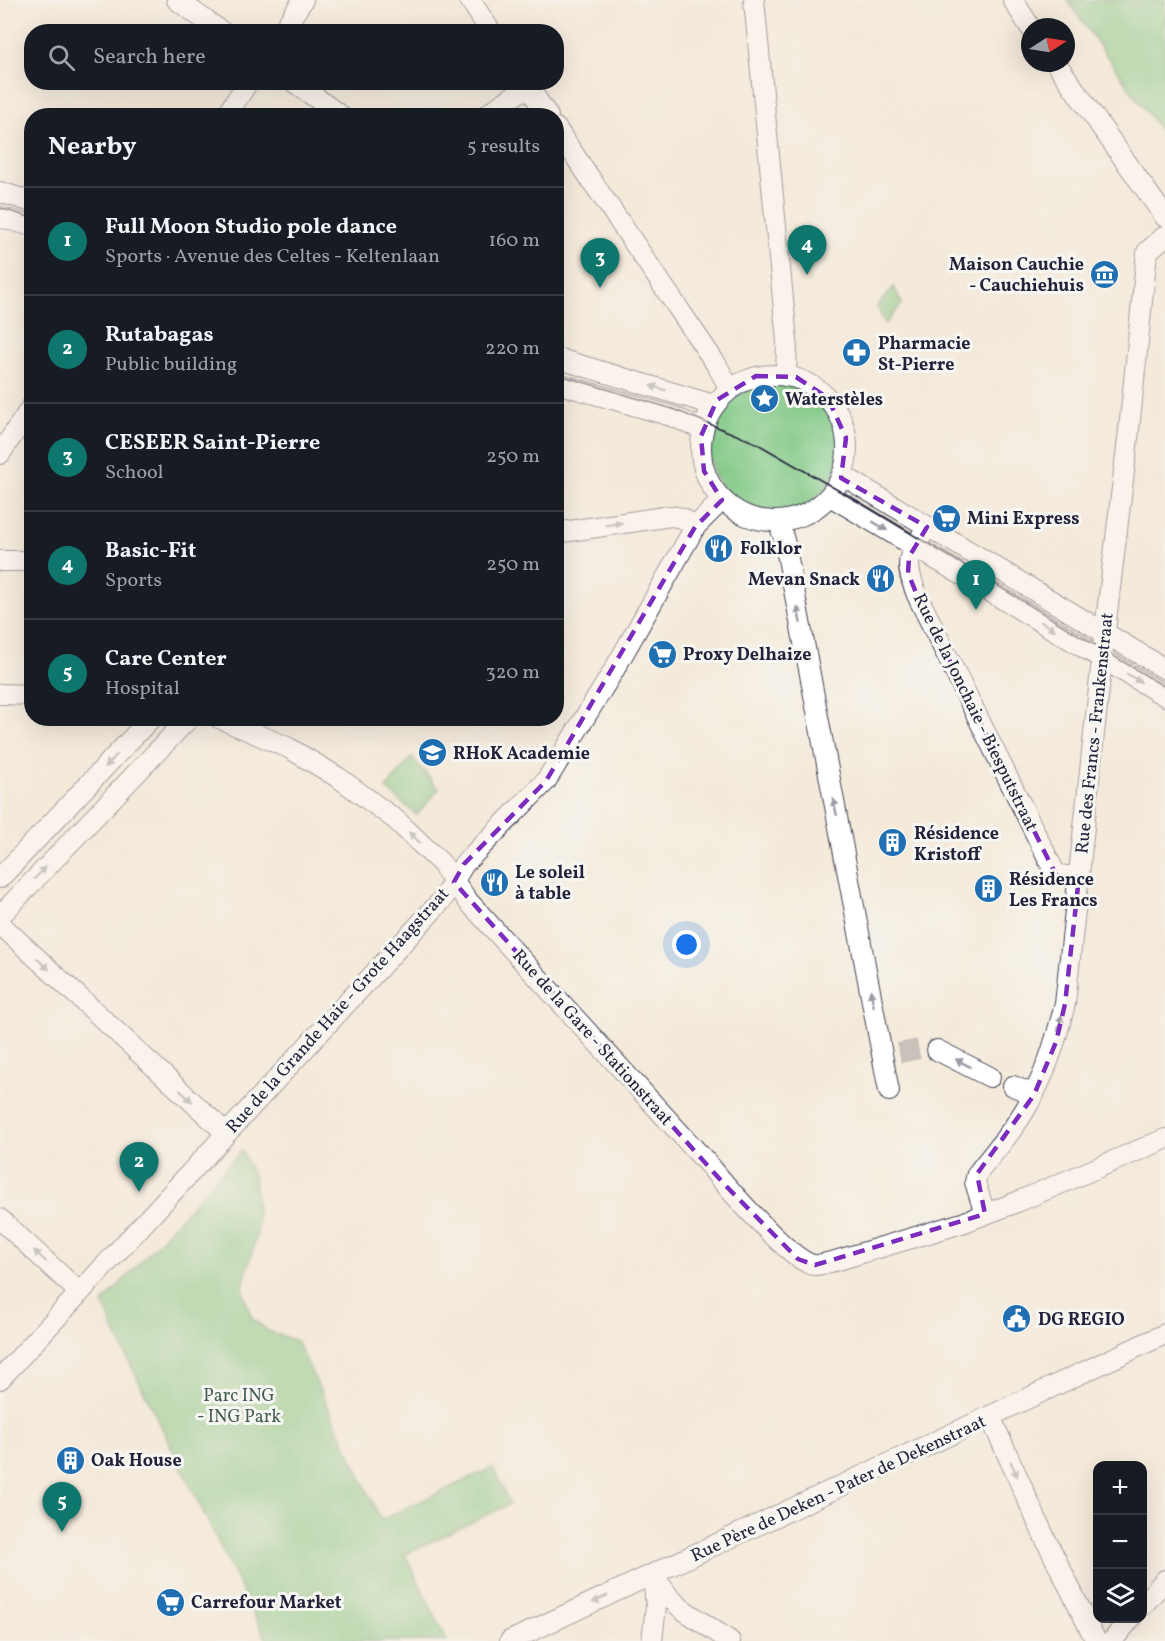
<!DOCTYPE html>
<html lang="en">
<head>
<meta charset="utf-8">
<style>
  :root { --surface:#171b24; --page:#20242c; --text:#f1f3f6; --muted:#9ea1a6; --line:#363941; --accent:#0f766e }
  body { margin:0; font-family:Vollkorn,serif; background:var(--page); color:var(--text) }
  .controls { position:absolute; right:18px; bottom:18px; display:grid; overflow:hidden; border-radius:12px; box-shadow:0 6px 24px #0002 }
  .controls button { width:54px; height:54px; display:grid; place-items:center; padding:0; border:0; border-bottom:2px solid var(--line); background:var(--surface); color:var(--text); font:30px sans-serif }
  .compass { position:absolute; left:1021px; top:18px; width:54px; height:54px; border-radius:50%; background:var(--surface); box-shadow:0 6px 24px #0002; rotate:78deg }
  .you { position:absolute; left:687px; top:945px; width:21px; height:21px; margin:-15px; border:4px solid #fff; border-radius:50%; background:#1a73e8; box-shadow:0 0 0 9px #1a73e833 }
  .badge { display:grid; place-items:center; width:39px; height:39px; border-radius:50%; background:var(--accent); color:#fff; font-size:20px; font-weight:700 }
  .pin { position:absolute; translate:-50% -50px; filter:drop-shadow(0 2px 3px #0008) }
  .pin::after { content:''; position:absolute; top:32px; width:21px; height:18px; background:inherit; clip-path:polygon(0 0,100% 0,50% 100%) }
  .list { margin:0; padding:0; list-style:none }
  h2 { display:flex; justify-content:space-between; align-items:center; height:78px; margin:0; padding:0 24px; font-size:26px }
  h2 small { font-size:20px; font-weight:400; color:var(--muted) }
  .list li { display:grid; grid-template-columns:39px 1fr auto; gap:18px; align-items:center; box-sizing:border-box; height:108px; padding:0 24px; border-top:2px solid var(--line) }
  .list b { display:block; font-size:22px; white-space:nowrap }
  .list p { margin:0; font-size:20px; white-space:nowrap; color:var(--muted) }
  .list em { font-size:20px; font-style:normal; color:var(--muted) }
  .icon { flex:none; width:33px; height:33px; fill:none; stroke:currentColor; stroke-width:2; stroke-linecap:round; stroke-linejoin:round }
  .map { position:relative; flex:none; width:1165px; height:1641px; overflow:hidden }
  .search { position:absolute; background:var(--surface); box-shadow:0 6px 24px #0002; left:24px; top:24px; width:540px; height:66px; display:flex; align-items:center; gap:15px; box-sizing:border-box; padding:0 21px; border-radius:24px; color:var(--muted); font-size:22px }
  .panel { position:absolute; background:var(--surface); box-shadow:0 6px 24px #0002; left:24px; top:108px; width:540px; height:618px; border-radius:24px }
  .map>svg:first-child { display:block }
  .green { fill:#80c783; stroke:#51745f; stroke-width:1.5 }
  .lines { fill:none; stroke-linecap:round; stroke-linejoin:round }
  .minor-tunnel { stroke:#cac2ba; stroke-width:20; stroke-dasharray:20 10; stroke-linecap:butt }
  .minor-casing { stroke:#424053; stroke-width:22 }
  .minor { stroke:#fff; stroke-width:20 }
  .tram { stroke:#22223b; stroke-width:1.5 }
  .oneway { fill:#9c9ca7 }
  .marked { fill:none; stroke:#7b2cbf; stroke-width:4.5; stroke-dasharray:12 8; stroke-linejoin:round }
  .labels { text-anchor:middle; stroke-width:6; stroke-linejoin:round; paint-order:stroke }
  .poi-label { font-size:18px; font-weight:bold; fill:#22223b; stroke:#f6f6f2; text-anchor:start }
  .street-label { font-size:18px; fill:#22223b; stroke:#f6f6f2 }
  .park-label { font-size:18px; fill:#435c54; stroke:#f6f6f2 }
</style>
</head>
<body>
<div class="map">
<svg width="1165" height="1641" viewBox="0 0 1165 1641">
  <rect width="100%" height="100%" fill="#f6f6f2"/>
  <filter id="ink" filterUnits="userSpaceOnUse"><feTurbulence type="fractalNoise" baseFrequency=".0167" numOctaves="2"/><feDisplacementMap in="SourceGraphic" scale="12" xChannelSelector="R" yChannelSelector="G"/><feConvolveMatrix kernelMatrix="1 2 1 2 8 2 1 2 1" color-interpolation-filters="sRGB"/></filter>
  <filter id="wash" filterUnits="userSpaceOnUse"><feTurbulence type="fractalNoise" baseFrequency=".008" numOctaves="4" result="noise"/><feDisplacementMap in="SourceGraphic" scale="24" xChannelSelector="R" yChannelSelector="G"/><feGaussianBlur stdDeviation="1.35" result="paint"/><feColorMatrix in="noise" values="0 0 0 0 0 0 0 0 0 0 0 0 0 0 0 0 0 1.4 0 .05"/><feComposite in="paint" operator="in"/></filter>
  <g filter="url(#wash)">
    <rect width="100%" height="100%" fill="#f4eada"/>
    <!-- green -->
    <g class="green">
      <polygon points="1067,0 1165,0 1165,138"/>
      <polygon points="894,287 902,304 885,324 877,306"/>
      <circle cx="774" cy="448" r="65"/>
      <polygon points="412,757 439,789 417,815 386,789"/>
      <polygon points="242,1150 254,1178 258,1222 257,1233 243,1286 245,1298 252,1318 268,1331 297,1341 381,1520 493,1467 510,1504 405,1554 447,1641 267,1641 117,1337 103,1303"/>
    </g>
  </g>
  <g filter="url(#ink)">
    <g class="lines">
      <!-- minor-tunnel -->
      <polyline class="minor-tunnel" points="899,1053 919,1049 937,1050"/>
      <defs>
        <g id="minor">
          <polyline points="177,0 222,32"/>
          <polyline points="470,0 491,32"/>
          <polyline points="754,0 787,341 786,375"/>
          <polyline points="1013,0 1030,27"/>
          <polyline points="282,32 303,0"/>
          <polyline points="1056,63 1165,217"/>
          <polyline points="294,82 341,116"/>
          <polyline points="525,82 548,116"/>
          <polyline points="226,116 248,82"/>
          <polyline points="485,116 528,86"/>
          <polyline points="556,128 716,364 730,389"/>
          <polyline points="0,192 32,202"/>
          <polyline points="0,217 32,226"/>
          <polyline points="556,358 714,405"/>
          <circle cx="774" cy="448" r="73"/>
          <polyline points="556,383 671,416 703,429"/>
          <polyline points="0,454 32,406"/>
          <polyline points="841,477 852,481 1165,669"/>
          <polyline points="830,496 1165,696"/>
          <polyline points="779,521 786,548 889,1091"/>
          <path d="M 927,527 C 908,559 903,559 917,595 L 1056,875 L 1079,877"/>
          <polyline points="556,533 671,516 682,518 695,527"/>
          <polyline points="0,561 32,561"/>
          <polyline points="0,694 32,695"/>
          <path d="M 219,718 L 289,748 L 339,778 L 396,820 L 441,863 L 468,901 L 709,1165 C 726,1186 789,1259 813,1265 C 819,1266 829,1262 835,1261 L 962,1223 L 1017,1202 L 1165,1139"/>
          <polyline points="0,878 151,718"/>
          <polyline points="0,916 189,718"/>
          <polyline points="0,924 226,1133"/>
          <polyline points="937,1050 990,1077"/>
          <polyline points="1013,1086 1034,1095"/>
          <path d="M 985,1214 L 975,1182 L 977,1174 C 997,1148 1020,1123 1034,1093 C 1049,1065 1057,1035 1065,1004 L 1107,613 L 1129,430 L 1147,252 L 1165,236"/>
          <polyline points="0,1219 79,1292"/>
          <polyline points="0,1379 442,900 464,864 546,781 614,670 695,527 722,500"/>
          <polyline points="990,1416 1044,1536 1096,1641"/>
          <polyline points="653,1575 670,1598 682,1609 730,1641"/>
          <polyline points="1142,1606 1165,1580"/>
          <polyline points="510,1641 1165,1334"/>
          <polyline points="652,1641 656,1606 653,1575"/>
          <polyline points="1112,1641 1131,1618"/>
        </g>
      </defs>
      <!-- minor casing -->
      <use href="#minor" class="minor-casing"/>
      <!-- minor -->
      <use href="#minor" class="minor"/>
      <!-- tram -->
      <g class="tram">
        <polyline points="0,208 32,218"/>
        <polyline points="556,374 673,409 756,443 862,504 1165,687"/>
      </g>
    </g>
    <!-- one-way arrows -->
    <defs><path id="oneway-solid" d="M-6-.8H1V-3.2L6.5 0L1 3.2V.8H-6Z" transform="scale(1.5)"/></defs>
    <g class="oneway">
      <use href="#oneway-solid" transform="translate(658 388) rotate(-163)"/>
      <use href="#oneway-solid" transform="translate(614 524) rotate(-9)"/>
      <use href="#oneway-solid" transform="translate(880 526) rotate(31)"/>
      <use href="#oneway-solid" transform="translate(799 615) rotate(-101)"/>
      <use href="#oneway-solid" transform="translate(1048 626) rotate(31)"/>
      <use href="#oneway-solid" transform="translate(1134 678) rotate(31)"/>
      <use href="#oneway-solid" transform="translate(111 761) rotate(133)"/>
      <use href="#oneway-solid" transform="translate(835 807) rotate(-102)"/>
      <use href="#oneway-solid" transform="translate(415 838) rotate(-136)"/>
      <use href="#oneway-solid" transform="translate(40 873) rotate(-46)"/>
      <use href="#oneway-solid" transform="translate(43 964) rotate(43)"/>
      <use href="#oneway-solid" transform="translate(872 998) rotate(-101)"/>
      <use href="#oneway-solid" transform="translate(1060 1023) rotate(-76)"/>
      <use href="#oneway-solid" transform="translate(963 1063) rotate(-153)"/>
      <use href="#oneway-solid" transform="translate(186 1096) rotate(43)"/>
      <use href="#oneway-solid" transform="translate(40 1256) rotate(-137)"/>
      <use href="#oneway-solid" transform="translate(1014 1469) rotate(66)"/>
      <use href="#oneway-solid" transform="translate(600 1599) rotate(155)"/>
    </g>
  </g>
  <!-- marked area -->
  <path d="M0 0H1165V1641H0ZM 756,376 L 796,377 L 828,398 L 846,438 L 841,478 L 927,527 L 909,557 L 908,573 L 917,595 L 1056,875 L 1079,877 L 1065,1004 L 1056,1042 L 1034,1095 L 977,1174 L 985,1214 L 815,1265 L 798,1259 L 725,1185 L 454,882 L 464,864 L 546,781 L 695,527 L 722,500 L 704,471 L 701,436 L 717,400 Z" fill="#f4eada" fill-opacity=".55" fill-rule="evenodd"/>
  <path class="marked" d="M 756,376 L 796,377 L 828,398 L 846,438 L 841,478 L 927,527 L 909,557 L 908,573 L 917,595 L 1056,875 L 1079,877 L 1065,1004 L 1056,1042 L 1034,1095 L 977,1174 L 985,1214 L 815,1265 L 798,1259 L 725,1185 L 454,882 L 464,864 L 546,781 L 695,527 L 722,500 L 704,471 L 701,436 L 717,400 Z"/>
  <!-- icons -->
  <defs>
    <symbol id="museum-disc" viewBox="-11 -11 22 22"><circle r="9.5" fill="#1f6fb2" stroke="#f6f6f2"/><path d="M0-6L6-3V-2H-6V-3ZM-5-1h2V3h-2ZM-1-1h2V3h-2ZM3-1h2V3H3ZM-6 4H6V6H-6Z" fill="#fff"/></symbol>
    <symbol id="pharmacy-disc" viewBox="-11 -11 22 22"><circle r="9.5" fill="#1f6fb2" stroke="#f6f6f2"/><path d="M-2-6h4v4h4v4h-4v4h-4v-4h-4v-4h4Z" fill="#fff"/></symbol>
    <symbol id="sight-disc" viewBox="-11 -11 22 22"><circle r="9.5" fill="#1f6fb2" stroke="#f6f6f2"/><path d="M0-6L1.8-2.2L6-1.7L2.9 1.2L3.7 5.4L0 3.3L-3.7 5.4L-2.9 1.2L-6-1.7L-1.8-2.2Z" fill="#fff"/></symbol>
    <symbol id="supermarket-disc" viewBox="-11 -11 22 22"><circle r="9.5" fill="#1f6fb2" stroke="#f6f6f2"/><path d="M-6-5.5h2.5l.6 2H6L4.5 2H-2.5L-4.4-4H-6ZM-1.5 3.2a1.3 1.3 0 1 0 .1 0ZM3 3.2a1.3 1.3 0 1 0 .1 0Z" fill="#fff"/></symbol>
    <symbol id="restaurant-disc" viewBox="-11 -11 22 22"><circle r="9.5" fill="#1f6fb2" stroke="#f6f6f2"/><path d="M-5-6h1v4h1v-4h1v4h1v-4h1v5L-1.5 .5V6h-2V.5L-5-1ZM5-6V6H3V1.5H1.5Q1.5-4 5-6Z" fill="#fff"/></symbol>
    <symbol id="school-disc" viewBox="-11 -11 22 22"><circle r="9.5" fill="#1f6fb2" stroke="#f6f6f2"/><path d="M0-5L7-2L0 1L-7-2ZM-4 1L0 2.5L4 1V4Q0 6-4 4Z" fill="#fff"/></symbol>
    <symbol id="building-disc" viewBox="-11 -11 22 22"><circle r="9.5" fill="#1f6fb2" stroke="#f6f6f2"/><path d="M-4-6H4V6H1V3H-1V6H-4ZM-2.5-4.3h1.7v1.8h-1.7ZM.8-4.3h1.7v1.8H.8ZM-2.5-1h1.7V.8h-1.7ZM.8-1h1.7V.8H.8Z" fill="#fff"/></symbol>
    <symbol id="civic-disc" viewBox="-11 -11 22 22"><circle r="9.5" fill="#1f6fb2" stroke="#f6f6f2"/><path d="M-.6-6.5H3V-4.5H.6V-3L4-1V1h2V6H-6V1h2V-1L-.6-3ZM-1.2 2.5V6h2.4V2.5Z" fill="#fff"/></symbol>
  </defs>
  <g fill-rule="evenodd">
    <use href="#museum-disc" x="1088" y="258" width="33" height="33"/>
    <use href="#pharmacy-disc" x="840" y="336" width="33" height="33"/>
    <use href="#sight-disc" x="748" y="382" width="33" height="33"/>
    <use href="#supermarket-disc" x="930" y="502" width="33" height="33"/>
    <use href="#restaurant-disc" x="702" y="532" width="33" height="33"/>
    <use href="#restaurant-disc" x="864" y="562" width="33" height="33"/>
    <use href="#supermarket-disc" x="646" y="638" width="33" height="33"/>
    <use href="#school-disc" x="416" y="736" width="33" height="33"/>
    <use href="#building-disc" x="876" y="826" width="33" height="33"/>
    <use href="#restaurant-disc" x="478" y="866" width="33" height="33"/>
    <use href="#building-disc" x="972" y="872" width="33" height="33"/>
    <use href="#civic-disc" x="1000" y="1302" width="33" height="33"/>
    <use href="#building-disc" x="54" y="1444" width="33" height="33"/>
    <use href="#supermarket-disc" x="154" y="1586" width="33" height="33"/>
  </g>
  <g class="labels">
    <!-- poi labels -->
    <g class="poi-label">
      <text x="1084" y="270" text-anchor="end">Maison Cauchie<tspan x="1084" dy="21">- Cauchiehuis</tspan></text>
      <text x="878" y="349">Pharmacie<tspan x="878" dy="21">St-Pierre</tspan></text>
      <text x="785" y="405">Waterstèles</text>
      <text x="967" y="524">Mini Express</text>
      <text x="740" y="554">Folklor</text>
      <text x="860" y="585" text-anchor="end">Mevan Snack</text>
      <text x="683" y="660">Proxy Delhaize</text>
      <text x="453" y="759">RHoK Academie</text>
      <text x="914" y="839">Résidence<tspan x="914" dy="21">Kristoff</tspan></text>
      <text x="515" y="878">Le soleil<tspan x="515" dy="21">à table</tspan></text>
      <text x="1009" y="885">Résidence<tspan x="1009" dy="21">Les Francs</tspan></text>
      <text x="1038" y="1325">DG REGIO</text>
      <text x="91" y="1466">Oak House</text>
      <text x="191" y="1608">Carrefour Market</text>
    </g>
    <!-- street labels -->
    <g class="street-label">
      <text transform="translate(976 712) rotate(64)" y="6">Rue de la Jonchaie - Biesputstraat</text>
      <text transform="translate(1094 733) rotate(-84)" y="6">Rue des Francs - Frankenstraat</text>
      <text transform="translate(337 1010) rotate(-48)" y="6">Rue de la Grande Haie - Grote Haagstraat</text>
      <text transform="translate(593 1037) rotate(48)" y="6">Rue de la Gare - Stationstraat</text>
      <text transform="translate(838 1488) rotate(-25)" y="6">Rue Père de Deken - Pater de Dekenstraat</text>
    </g>
    <!-- park labels -->
    <g class="park-label">
      <text x="239" y="1401">Parc ING<tspan x="239" dy="21">- ING Park</tspan></text>
    </g>
  </g>
</svg>
<div class="controls">
<button>+</button>
<button>−</button>
<button><svg class="icon" aria-label="layers" viewBox="0 0 24 24"><path d="M12 4l9 5-9 5-9-5zM3 14l9 5 9-5"/></svg></button>
</div>
<svg class="compass" viewBox="-18 -18 36 36"><path d="M0-13l5 13h-10z" fill="#e53935"/><path d="M0 13l5-13h-10z" fill="#9ea1a6"/></svg>
<div class="you"></div>
<div class="pin badge" style="left:976px;top:610px">1</div>
<div class="pin badge" style="left:139px;top:1192px">2</div>
<div class="pin badge" style="left:600px;top:288px">3</div>
<div class="pin badge" style="left:807px;top:275px">4</div>
<div class="pin badge" style="left:62px;top:1532px">5</div>
<div class="search"><svg class="icon" aria-label="search" viewBox="0 0 24 24"><circle cx="10" cy="10" r="6"/><path d="M15 15l6 6"/></svg>Search here</div>
<section class="panel">
<h2>Nearby<small>5 results</small></h2>
<ul class="list">
<li><span class="badge">1</span><div><b>Full Moon Studio pole dance</b><p>Sports · Avenue des Celtes - Keltenlaan</p></div><em>160 m</em></li>
<li><span class="badge">2</span><div><b>Rutabagas</b><p>Public building</p></div><em>220 m</em></li>
<li><span class="badge">3</span><div><b>CESEER Saint-Pierre</b><p>School</p></div><em>250 m</em></li>
<li><span class="badge">4</span><div><b>Basic-Fit</b><p>Sports</p></div><em>250 m</em></li>
<li><span class="badge">5</span><div><b>Care Center</b><p>Hospital</p></div><em>320 m</em></li>
</ul>
</section>
</div>
</body>
</html>
